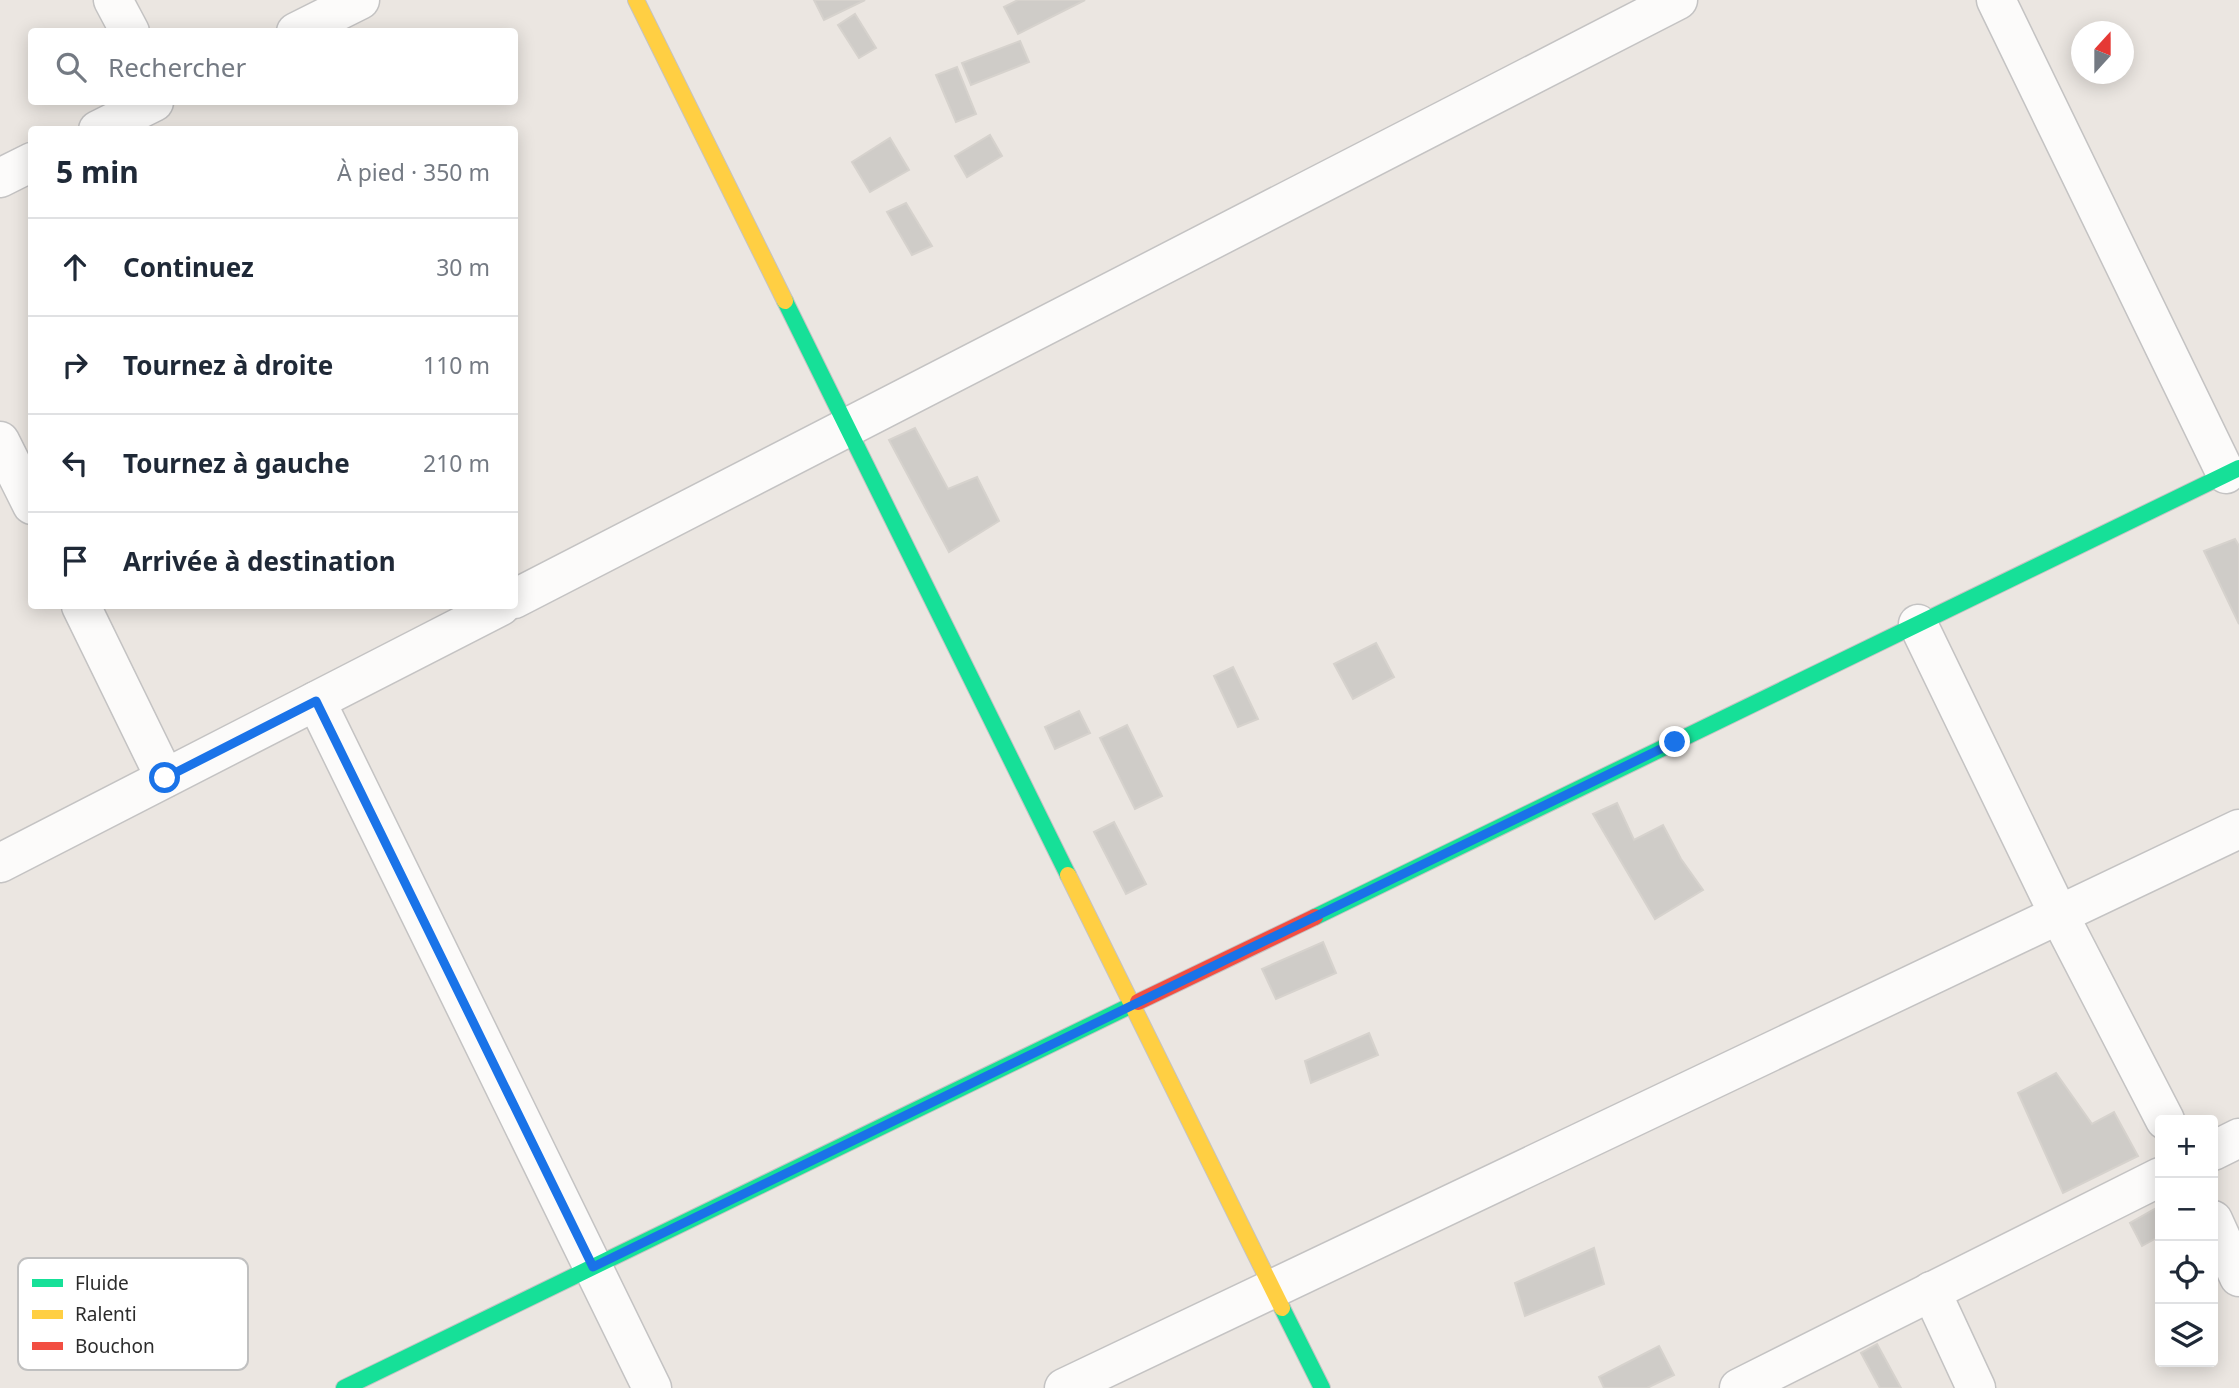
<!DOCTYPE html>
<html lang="fr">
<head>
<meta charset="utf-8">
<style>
  :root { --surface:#fff; --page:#f6f6f7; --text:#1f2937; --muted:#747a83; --line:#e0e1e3 }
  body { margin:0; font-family:"Noto Sans",sans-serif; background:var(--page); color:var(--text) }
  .controls { position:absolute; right:21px; bottom:21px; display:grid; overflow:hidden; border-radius:7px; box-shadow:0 4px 18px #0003 }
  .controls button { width:63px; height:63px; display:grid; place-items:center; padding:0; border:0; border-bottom:2px solid var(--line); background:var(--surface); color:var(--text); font:35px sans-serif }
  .compass { position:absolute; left:2071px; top:21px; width:63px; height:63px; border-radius:50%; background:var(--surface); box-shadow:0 4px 18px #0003; rotate:21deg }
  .stop { position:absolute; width:21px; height:21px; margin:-16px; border:5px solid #1a73e8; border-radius:50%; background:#fff }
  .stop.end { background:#1a73e8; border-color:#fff; box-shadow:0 2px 7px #0008 }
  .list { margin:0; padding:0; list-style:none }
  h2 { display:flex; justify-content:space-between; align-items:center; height:91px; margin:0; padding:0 28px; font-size:30px }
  h2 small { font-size:23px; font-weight:400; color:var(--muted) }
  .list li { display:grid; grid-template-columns:46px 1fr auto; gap:21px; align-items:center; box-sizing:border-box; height:98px; padding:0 28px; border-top:2px solid var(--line) }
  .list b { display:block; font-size:26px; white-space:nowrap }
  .list em { font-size:23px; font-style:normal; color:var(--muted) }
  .icon { flex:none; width:38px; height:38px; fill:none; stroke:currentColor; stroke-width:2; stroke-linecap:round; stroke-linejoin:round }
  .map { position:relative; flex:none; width:2239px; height:1388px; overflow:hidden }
  .search { position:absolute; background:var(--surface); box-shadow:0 4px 18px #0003; left:28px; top:28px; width:490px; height:77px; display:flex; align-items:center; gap:18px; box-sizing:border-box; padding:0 24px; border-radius:7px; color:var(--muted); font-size:26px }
  .panel { position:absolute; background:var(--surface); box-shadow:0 4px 18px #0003; left:28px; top:126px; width:490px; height:483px; border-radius:7px }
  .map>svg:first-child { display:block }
  .building { fill:#cfccc8; stroke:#d6d2cd; stroke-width:2 }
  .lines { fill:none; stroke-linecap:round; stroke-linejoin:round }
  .street-casing { stroke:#c4c3c3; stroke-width:41 }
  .fast-casing { stroke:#c4c3c3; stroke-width:18 }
  .slow-casing { stroke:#c4c3c3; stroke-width:18 }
  .jam-casing { stroke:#c4c3c3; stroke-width:18 }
  .street { stroke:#fcfbfa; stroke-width:38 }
  .fast { stroke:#16e098; stroke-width:16 }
  .slow { stroke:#ffcf43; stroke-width:16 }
  .jam { stroke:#f24e42; stroke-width:16 }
  .route { stroke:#1a73e8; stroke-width:9 }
  .key { fill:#fff; stroke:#c0c0c0; stroke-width:2 }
  .key-label { font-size:19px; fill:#2c2c2c }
</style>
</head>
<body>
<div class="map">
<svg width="2239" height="1388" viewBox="0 0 2239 1388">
  <rect width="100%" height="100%" fill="#ebe6e1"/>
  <!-- building -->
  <g class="building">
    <polygon points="814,0 865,0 824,20"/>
    <polygon points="1018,0 1085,0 1018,34 1004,7"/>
    <polygon points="855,14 876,48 859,58 838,25"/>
    <polygon points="1020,41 1029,62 971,85 962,63"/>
    <polygon points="957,67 976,114 956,122 936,75"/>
    <polygon points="990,135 1002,156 967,177 955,156"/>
    <polygon points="890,138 909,170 870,192 852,162"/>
    <polygon points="906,203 932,246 912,255 887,212"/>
    <polygon points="915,428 948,489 977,477 999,521 949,552 889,440"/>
    <polygon points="2235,539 2239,546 2239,624 2204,551"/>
    <polygon points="1376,643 1394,677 1353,699 1334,664"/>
    <polygon points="1233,667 1258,719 1238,727 1214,676"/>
    <polygon points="1079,711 1090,733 1055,749 1045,727"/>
    <polygon points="1127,725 1162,796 1135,809 1100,738"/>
    <polygon points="1617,803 1634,840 1663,825 1681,859 1703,890 1655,919 1593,814"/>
    <polygon points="1114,822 1146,884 1126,894 1094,832"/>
    <polygon points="1323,942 1336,973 1276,999 1262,969"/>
    <polygon points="1369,1033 1378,1055 1311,1083 1305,1061"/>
    <polygon points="2056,1073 2092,1124 2114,1112 2138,1156 2063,1193 2018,1093"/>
    <polygon points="2160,1206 2160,1236 2142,1246 2130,1223"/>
    <polygon points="1594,1248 1604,1284 1525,1316 1515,1283"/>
    <polygon points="1877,1344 1901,1388 1880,1388 1861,1353"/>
    <polygon points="1659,1346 1674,1375 1647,1388 1604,1388 1599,1377"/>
  </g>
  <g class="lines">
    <defs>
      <g id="street">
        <polyline points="113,0 130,32"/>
        <polyline points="1996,0 2226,474"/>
        <polyline points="296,32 360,0"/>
        <polyline points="98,130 154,102"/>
        <polyline points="0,178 32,162"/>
        <polyline points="0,441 32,505"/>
        <polyline points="514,599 1678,0"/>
        <polyline points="81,606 165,778"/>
        <polyline points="1918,624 2059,915 2165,1120"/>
        <polyline points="316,701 652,1388"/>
        <polyline points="0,863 501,606"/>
        <polyline points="2213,1151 2239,1138"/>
        <polyline points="2213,1220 2239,1277"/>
        <polyline points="1931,1291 1976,1388"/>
        <polyline points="1064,1388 2239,829"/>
        <polyline points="1739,1388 2160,1177"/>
      </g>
      <g id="fast">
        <polyline points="785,301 1068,875"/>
        <polyline points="1315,917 2239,468"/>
        <polyline points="1282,1308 1322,1388"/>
        <polyline points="344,1388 1138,1002"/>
      </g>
      <g id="slow">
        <polyline points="636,0 785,301"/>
        <polyline points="1068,875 1282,1308"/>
      </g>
      <polyline id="jam" points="1138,1002 1315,917"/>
    </defs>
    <!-- street casing -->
    <use href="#street" class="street-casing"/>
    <!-- fast casing -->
    <use href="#fast" class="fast-casing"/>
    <!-- slow casing -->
    <use href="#slow" class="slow-casing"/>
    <!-- jam casing -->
    <use href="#jam" class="jam-casing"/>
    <!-- street -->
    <use href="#street" class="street"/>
    <!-- fast -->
    <use href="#fast" class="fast"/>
    <!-- slow -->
    <use href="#slow" class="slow"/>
    <!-- jam -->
    <use href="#jam" class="jam"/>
  </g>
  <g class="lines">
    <!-- route -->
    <polyline class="route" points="165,778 316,701 593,1267 1675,742"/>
  </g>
  <!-- legend -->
  <rect x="18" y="1258" width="230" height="112" rx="10" class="key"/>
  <rect x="32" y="1279" width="31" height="8" fill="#16e098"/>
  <rect x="32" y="1310" width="31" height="9" fill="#ffcf43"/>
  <rect x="32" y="1342" width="31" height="8" fill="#f24e42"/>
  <g class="key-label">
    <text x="75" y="1290">Fluide</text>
    <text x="75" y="1321">Ralenti</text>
    <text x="75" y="1353">Bouchon</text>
  </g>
</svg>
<div class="controls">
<button>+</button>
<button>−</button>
<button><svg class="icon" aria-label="locate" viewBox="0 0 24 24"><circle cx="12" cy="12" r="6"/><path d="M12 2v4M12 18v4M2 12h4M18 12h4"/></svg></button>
<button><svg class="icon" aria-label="layers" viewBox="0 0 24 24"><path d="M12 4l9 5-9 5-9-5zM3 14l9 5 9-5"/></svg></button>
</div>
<svg class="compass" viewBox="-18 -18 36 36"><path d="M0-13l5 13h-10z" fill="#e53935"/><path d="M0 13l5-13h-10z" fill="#747a83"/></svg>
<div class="stop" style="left:165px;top:778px"></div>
<div class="stop end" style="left:1675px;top:742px"></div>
<div class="search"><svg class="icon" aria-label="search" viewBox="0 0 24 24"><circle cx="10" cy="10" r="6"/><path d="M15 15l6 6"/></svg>Rechercher</div>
<section class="panel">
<h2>5 min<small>À pied · 350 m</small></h2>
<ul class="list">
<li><svg class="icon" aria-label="ahead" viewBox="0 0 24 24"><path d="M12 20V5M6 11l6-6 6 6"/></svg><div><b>Continuez</b></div><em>30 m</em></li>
<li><svg class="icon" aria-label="right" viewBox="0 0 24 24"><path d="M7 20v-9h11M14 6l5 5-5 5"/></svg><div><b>Tournez à droite</b></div><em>110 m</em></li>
<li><svg class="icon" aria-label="left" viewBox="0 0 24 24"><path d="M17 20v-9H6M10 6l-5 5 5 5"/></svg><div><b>Tournez à gauche</b></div><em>210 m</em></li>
<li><svg class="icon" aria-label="arrive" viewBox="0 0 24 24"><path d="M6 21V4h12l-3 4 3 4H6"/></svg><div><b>Arrivée à destination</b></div></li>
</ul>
</section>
</div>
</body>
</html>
